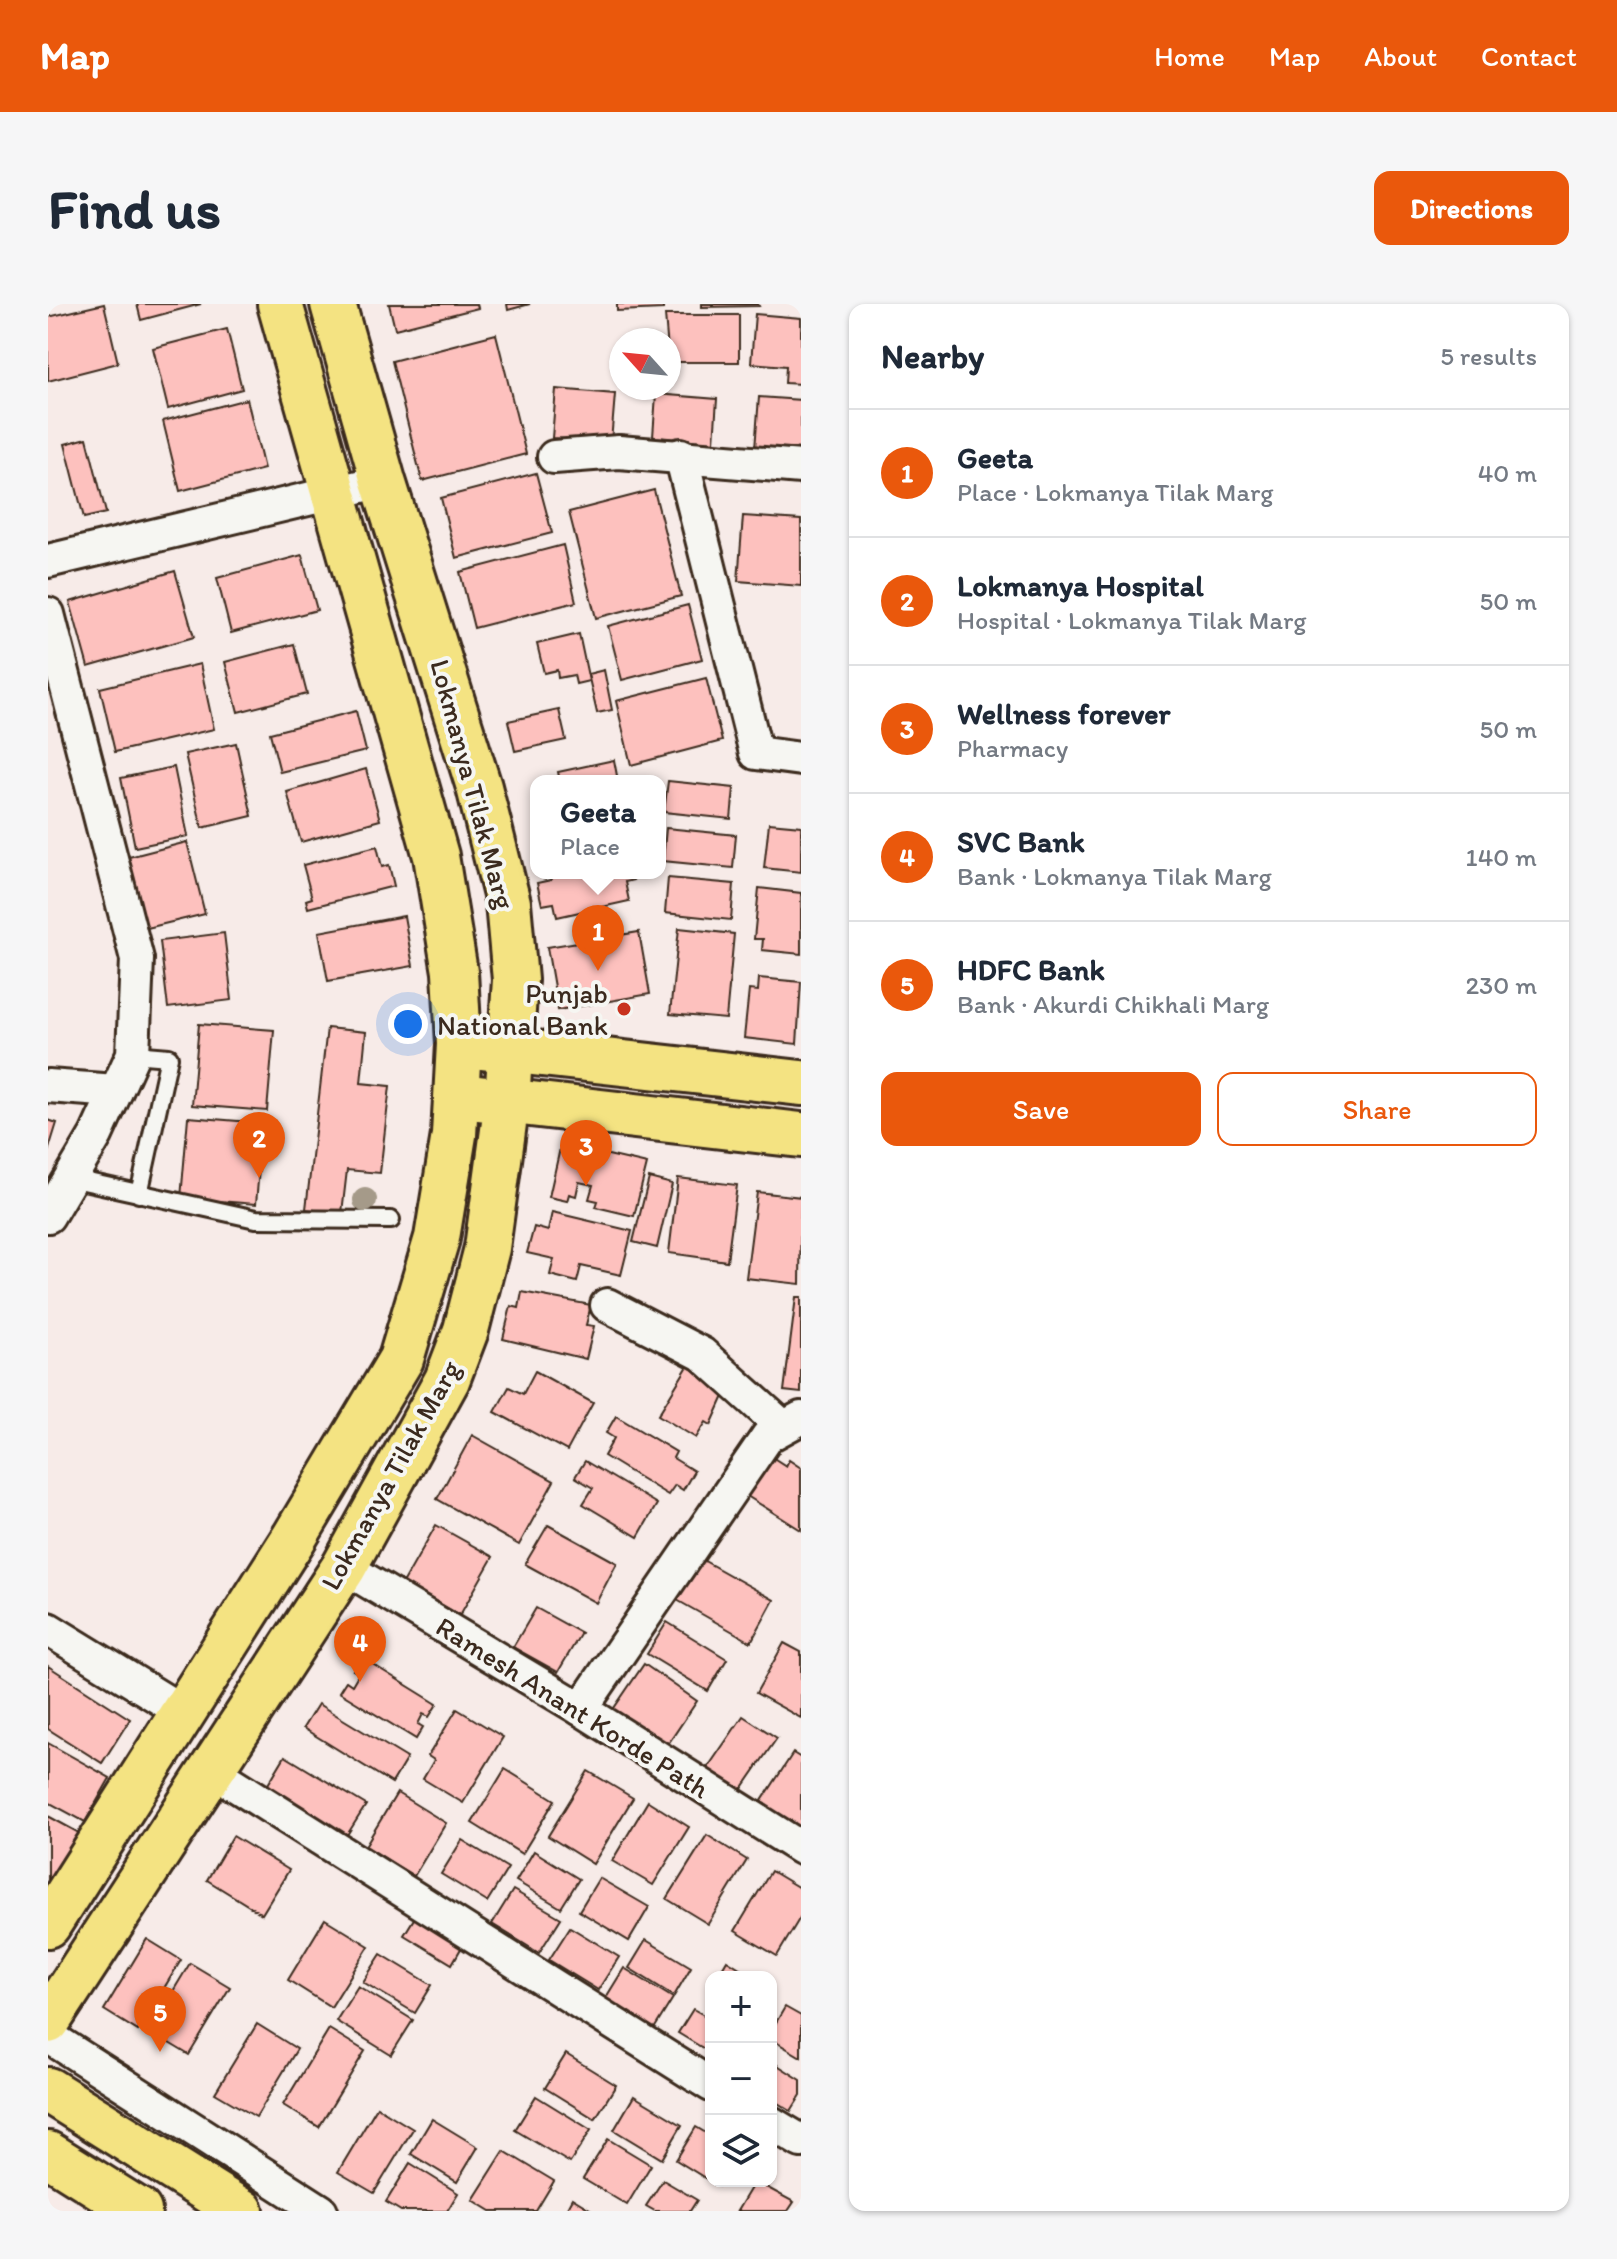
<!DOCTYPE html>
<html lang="en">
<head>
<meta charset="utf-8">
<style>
  :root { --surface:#fff; --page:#f6f6f7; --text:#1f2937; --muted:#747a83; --line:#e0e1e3; --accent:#ea580c }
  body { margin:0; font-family:Itim,sans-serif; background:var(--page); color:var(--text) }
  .controls { position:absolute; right:24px; bottom:24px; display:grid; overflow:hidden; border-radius:16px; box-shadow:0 2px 6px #0004 }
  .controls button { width:72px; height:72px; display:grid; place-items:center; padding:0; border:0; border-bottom:2px solid var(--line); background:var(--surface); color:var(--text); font:40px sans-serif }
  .compass { position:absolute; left:561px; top:24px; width:72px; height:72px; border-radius:50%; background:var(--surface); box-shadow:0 2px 6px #0004; rotate:297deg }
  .you { position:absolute; left:360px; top:720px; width:28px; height:28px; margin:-20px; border:6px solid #fff; border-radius:50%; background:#1a73e8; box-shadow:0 0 0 12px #1a73e833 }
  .badge { display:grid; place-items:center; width:52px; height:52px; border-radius:50%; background:var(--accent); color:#fff; font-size:26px; font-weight:700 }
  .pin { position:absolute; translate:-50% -66px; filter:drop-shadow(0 2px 4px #0008) }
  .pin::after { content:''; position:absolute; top:42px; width:28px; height:24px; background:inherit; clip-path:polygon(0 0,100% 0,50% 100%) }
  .popup { position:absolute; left:482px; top:471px; width:136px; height:104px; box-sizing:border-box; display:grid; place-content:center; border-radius:16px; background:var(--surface); filter:drop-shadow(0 2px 6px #0005); font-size:26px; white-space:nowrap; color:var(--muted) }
  .popup b { font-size:30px; color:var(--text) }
  .popup::after { content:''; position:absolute; left:50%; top:100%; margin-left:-16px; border:16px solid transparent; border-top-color:var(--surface) }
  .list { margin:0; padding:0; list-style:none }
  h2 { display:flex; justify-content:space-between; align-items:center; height:104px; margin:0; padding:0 32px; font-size:34px }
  h2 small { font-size:26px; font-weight:400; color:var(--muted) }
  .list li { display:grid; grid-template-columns:52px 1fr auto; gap:24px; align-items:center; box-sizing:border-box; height:128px; padding:0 32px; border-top:2px solid var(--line) }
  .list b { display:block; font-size:30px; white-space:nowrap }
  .list p { margin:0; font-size:26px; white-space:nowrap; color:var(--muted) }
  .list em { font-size:26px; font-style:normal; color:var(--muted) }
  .actions { display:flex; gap:16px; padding:24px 32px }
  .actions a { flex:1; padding:18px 0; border:2px solid var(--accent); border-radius:16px; text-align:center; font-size:28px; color:var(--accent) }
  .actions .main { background:var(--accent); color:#fff }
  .icon { flex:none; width:44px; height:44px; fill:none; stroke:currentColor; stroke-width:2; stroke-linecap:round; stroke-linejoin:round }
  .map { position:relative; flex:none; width:753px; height:1907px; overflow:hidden; border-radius:16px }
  header { display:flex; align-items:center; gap:48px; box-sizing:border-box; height:112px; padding:0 40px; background:var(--accent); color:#fff }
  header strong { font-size:38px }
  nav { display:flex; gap:44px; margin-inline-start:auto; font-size:28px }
  .intro { display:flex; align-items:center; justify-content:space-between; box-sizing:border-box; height:192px; padding:0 48px }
  h1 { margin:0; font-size:56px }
  .button { padding:20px 36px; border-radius:16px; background:var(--accent); color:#fff; font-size:28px; font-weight:700 }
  main { display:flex; gap:48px; padding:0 48px }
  aside { flex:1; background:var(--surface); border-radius:16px; box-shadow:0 2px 6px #0004 }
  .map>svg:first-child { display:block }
  .building { fill:#fdc1be; stroke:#3b2a1e; stroke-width:2 }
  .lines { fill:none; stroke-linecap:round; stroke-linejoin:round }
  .service-casing { stroke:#3b2a1e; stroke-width:22 }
  .minor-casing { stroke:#3b2a1e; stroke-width:38 }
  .primary-casing { stroke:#3b2a1e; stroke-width:50 }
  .service { stroke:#f6f6f2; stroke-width:16 }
  .minor { stroke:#f6f6f2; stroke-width:32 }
  .primary { stroke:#f4e382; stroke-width:44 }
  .tree { fill:#a59a89 }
  .poi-dot { fill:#c8321e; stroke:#f6f6f2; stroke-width:3 }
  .labels { text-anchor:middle; stroke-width:8; stroke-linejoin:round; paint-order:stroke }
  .street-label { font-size:28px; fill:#3b2a1e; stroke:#f6f6f2 }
  .poi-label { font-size:28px; fill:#3b2a1e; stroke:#f6f6f2; text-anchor:end }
</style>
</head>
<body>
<header>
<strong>Map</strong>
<nav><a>Home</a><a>Map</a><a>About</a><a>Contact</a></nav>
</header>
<div class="intro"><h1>Find us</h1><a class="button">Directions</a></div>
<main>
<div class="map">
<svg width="753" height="1907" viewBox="0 0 753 1907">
  <rect width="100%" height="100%" fill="#f7ebe8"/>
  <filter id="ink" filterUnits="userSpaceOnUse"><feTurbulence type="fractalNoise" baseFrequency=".0125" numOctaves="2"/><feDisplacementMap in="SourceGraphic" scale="16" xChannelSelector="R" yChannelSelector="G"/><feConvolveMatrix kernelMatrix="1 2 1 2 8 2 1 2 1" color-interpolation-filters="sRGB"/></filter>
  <g filter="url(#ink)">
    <!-- building -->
    <g class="building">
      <polygon points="56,0 70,59 0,77 0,13"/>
      <polygon points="89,0 153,0 93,16"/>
      <polygon points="341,0 429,0 430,4 347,25"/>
      <polygon points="459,0 482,0 460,6"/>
      <polygon points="569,0 615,0 615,5 569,7"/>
      <polygon points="654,0 710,0 711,2 654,3"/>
      <polygon points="707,10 753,14 753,80 737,79 738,62 703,59"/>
      <polygon points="617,11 691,11 691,58 621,58"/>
      <polygon points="179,25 194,85 120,105 105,44"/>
      <polygon points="448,30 478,150 374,177 344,57"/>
      <polygon points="508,85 567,90 563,138 504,134"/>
      <polygon points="608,90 669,95 666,138 605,133"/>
      <polygon points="711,93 753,96 753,148 707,145"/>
      <polygon points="199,95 216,165 132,187 115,117"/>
      <polygon points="39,134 58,209 36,214 17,140"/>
      <polygon points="488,169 504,229 408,254 393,194"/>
      <polygon points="606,186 633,292 548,314 521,208"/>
      <polygon points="695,212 753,216 753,282 690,277"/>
      <polygon points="515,241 528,298 426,324 412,268"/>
      <polygon points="254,251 269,306 183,329 169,274"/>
      <polygon points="127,267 146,333 40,363 22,298"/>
      <polygon points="640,301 654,355 574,376 560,322"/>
      <polygon points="531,330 541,377 528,380 526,371 510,374 509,366 496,369 489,340"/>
      <polygon points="246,340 259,390 190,408 177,358"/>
      <polygon points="152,360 166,425 67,448 52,384"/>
      <polygon points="556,366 564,406 549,409 540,370"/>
      <polygon points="658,374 674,437 583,461 568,397"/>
      <polygon points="511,406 518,436 467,447 460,417"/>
      <polygon points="308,407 318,447 232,468 222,429"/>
      <polygon points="188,439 204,512 154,524 137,450"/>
      <polygon points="566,456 570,477 512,477 510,468"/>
      <polygon points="126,463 140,532 87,543 73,474"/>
      <polygon points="318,465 332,516 253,538 239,488"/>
      <polygon points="620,477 686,484 683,515 616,508"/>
      <polygon points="721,519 753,522 753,568 716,564"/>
      <polygon points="618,524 688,531 685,564 615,557"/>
      <polygon points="139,538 157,610 95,625 77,554"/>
      <polygon points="329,542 334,563 341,561 346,582 260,604 258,596 264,594 255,561"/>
      <polygon points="502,569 583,569 585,576 577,578 581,597 509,613 506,599 494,601 489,579 503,576"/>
      <polygon points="620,574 686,580 683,616 617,609"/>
      <polygon points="711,584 753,589 753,650 714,646 715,635 706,635"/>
      <polygon points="356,612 365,662 280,677 271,628"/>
      <polygon points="631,624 686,630 678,715 622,710"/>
      <polygon points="591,628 602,690 510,706 499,643"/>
      <polygon points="176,629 184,696 120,704 112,637"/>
      <polygon points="711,674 753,678 749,740 696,734 701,686 710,687"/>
      <polygon points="151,720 226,726 219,807 144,801"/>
      <polygon points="279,724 318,728 313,779 342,782 332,869 299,866 294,909 258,905"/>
      <polygon points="140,813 215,819 208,900 133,894"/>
      <polygon points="0,816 9,819 0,848"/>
      <polygon points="513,840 599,860 586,912 548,903 550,897 541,895 545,881 531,878 528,892 521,890 519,897 501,893"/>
      <polygon points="601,874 624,880 609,944 585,938"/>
      <polygon points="630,874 689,881 679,957 621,949"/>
      <polygon points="709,888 753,893 752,980 698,974"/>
      <polygon points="504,908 584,927 573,971 533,962 529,978 502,971 506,955 479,949 486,923 500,927"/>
      <polygon points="474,988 543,1001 538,1021 546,1022 538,1055 455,1035 463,1002 471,1004"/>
      <polygon points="748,993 753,993 753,1089 736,1087"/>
      <polygon points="640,1062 677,1090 663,1121 658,1118 648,1134 610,1111"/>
      <polygon points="487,1067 545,1099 519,1147 447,1108 461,1083 475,1090"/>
      <polygon points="568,1112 628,1148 625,1154 646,1167 635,1186 627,1181 620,1191 556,1152 566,1134 558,1129"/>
      <polygon points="424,1131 506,1177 471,1241 389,1195"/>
      <polygon points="724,1153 738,1162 741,1156 753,1164 753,1226 699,1192"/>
      <polygon points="537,1157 609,1200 590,1233 535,1200 545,1184 527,1173"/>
      <polygon points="388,1221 445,1253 412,1311 355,1279"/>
      <polygon points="500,1221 569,1259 548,1299 477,1260"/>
      <polygon points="644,1250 726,1296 703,1338 620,1291"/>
      <polygon points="488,1304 533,1329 510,1368 465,1343"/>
      <polygon points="619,1318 679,1355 660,1387 599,1350"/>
      <polygon points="736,1339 753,1348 753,1414 708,1389"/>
      <polygon points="313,1353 389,1400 381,1413 375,1410 370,1420 375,1423 368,1435 291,1388 298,1377 304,1381 311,1369 305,1366"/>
      <polygon points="596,1360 649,1397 618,1443 564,1407"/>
      <polygon points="0,1362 82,1415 54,1459 0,1425"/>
      <polygon points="270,1400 359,1454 344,1479 255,1424"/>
      <polygon points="409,1405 455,1433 415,1499 375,1475 386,1456 380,1452"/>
      <polygon points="695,1412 729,1434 689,1492 656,1469"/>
      <polygon points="0,1439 62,1474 37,1518 0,1498"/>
      <polygon points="745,1449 753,1454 753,1530 710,1503"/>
      <polygon points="237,1452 318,1501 299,1531 219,1482"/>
      <polygon points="457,1465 507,1496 474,1550 424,1519"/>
      <polygon points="540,1467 585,1494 545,1560 500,1532"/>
      <polygon points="349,1489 398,1519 366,1572 317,1542"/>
      <polygon points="600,1497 641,1523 605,1581 564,1557"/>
      <polygon points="0,1512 33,1530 0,1588"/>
      <polygon points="659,1531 699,1556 660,1620 619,1595"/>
      <polygon points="185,1532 241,1566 214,1610 159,1576"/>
      <polygon points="414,1536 460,1564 439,1598 393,1570"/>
      <polygon points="486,1547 531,1575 513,1604 468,1577"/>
      <polygon points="723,1567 753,1585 753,1612 729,1652 687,1627"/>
      <polygon points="551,1574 601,1603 581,1637 531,1607"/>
      <polygon points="465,1586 513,1614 491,1649 444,1620"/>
      <polygon points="372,1605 419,1634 404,1660 356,1631"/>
      <polygon points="277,1615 321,1642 283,1703 240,1676"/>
      <polygon points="522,1623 571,1653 550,1686 501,1656"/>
      <polygon points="99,1635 133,1656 90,1727 56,1706"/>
      <polygon points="598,1636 643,1663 626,1692 581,1664"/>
      <polygon points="333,1650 384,1681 367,1709 315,1678"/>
      <polygon points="679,1656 706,1673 669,1673"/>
      <polygon points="142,1659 182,1683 141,1751 101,1727"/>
      <polygon points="576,1664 625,1694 606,1725 557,1695"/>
      <polygon points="310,1682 365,1716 343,1751 288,1717"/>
      <polygon points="737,1703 753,1712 753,1753 723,1735 723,1727"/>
      <polygon points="645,1705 663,1715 663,1749 630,1729"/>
      <polygon points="209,1720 249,1745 208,1813 167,1789"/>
      <polygon points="281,1725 317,1747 271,1823 235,1801"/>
      <polygon points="518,1750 568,1781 547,1815 497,1784"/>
      <polygon points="723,1757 753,1776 753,1791 743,1807 723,1795"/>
      <polygon points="488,1792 543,1826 522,1859 467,1826"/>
      <polygon points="586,1792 634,1821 614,1855 566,1826"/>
      <polygon points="329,1803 365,1825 326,1889 290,1868"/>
      <polygon points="384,1815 430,1843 409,1878 363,1850"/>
      <polygon points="648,1823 663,1832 663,1877 673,1877 670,1882 628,1856"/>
      <polygon points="560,1835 603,1861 579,1901 535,1875"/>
      <polygon points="456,1847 506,1877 488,1907 443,1907 425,1896"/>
      <polygon points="362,1859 410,1889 399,1907 353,1907 338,1898"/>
      <polygon points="615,1876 649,1896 642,1907 607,1907 598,1902"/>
      <polygon points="707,1877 746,1898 740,1907 689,1907"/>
      <polygon points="524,1894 545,1907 517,1907"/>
    </g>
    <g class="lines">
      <defs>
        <g id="service">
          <polyline points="85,750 121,753 91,890"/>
          <polyline points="22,874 208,915 343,916"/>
        </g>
        <g id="minor">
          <polyline points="633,151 708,449 753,455"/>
          <polyline points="506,153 571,148 753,163"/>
          <polyline points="0,257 335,177"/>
          <polyline points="0,310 89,655 85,750 48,831 0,912"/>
          <polyline points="0,782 68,787"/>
          <polyline points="559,1001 654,1050 735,1123"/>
          <polyline points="296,1263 533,1405 753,1544"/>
          <polyline points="0,1325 135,1408"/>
          <polyline points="533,1405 720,1132 753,1114"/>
          <polyline points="162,1465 663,1781"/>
          <polyline points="0,1732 273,1907"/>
          <polyline points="723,1819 753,1837"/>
        </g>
        <g id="primary">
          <polyline points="433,743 753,779"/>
          <polyline points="430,794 753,831"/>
          <polyline points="0,1621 246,1234 353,1055 389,934 406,831 411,740 407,668 388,552 232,0"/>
          <polyline points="0,1717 296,1263 399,1076 418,1026 439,944 459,797 467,676 460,599 431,483 335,177 285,0"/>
          <polyline points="0,1786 193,1907"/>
          <polyline points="0,1850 91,1907"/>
        </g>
      </defs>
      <!-- service casing -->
      <use href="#service" class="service-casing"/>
      <!-- minor casing -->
      <use href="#minor" class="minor-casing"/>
      <!-- primary casing -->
      <use href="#primary" class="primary-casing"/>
      <!-- service -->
      <use href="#service" class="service"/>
      <!-- minor -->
      <use href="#minor" class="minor"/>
      <!-- primary -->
      <use href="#primary" class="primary"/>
    </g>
    <!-- trees -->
    <circle class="tree" cx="317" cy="896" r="12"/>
  </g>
  <!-- markers -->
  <circle class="poi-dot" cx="576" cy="705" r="8"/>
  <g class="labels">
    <!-- street labels -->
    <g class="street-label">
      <text transform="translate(425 480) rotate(75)" y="10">Lokmanya Tilak Marg</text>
      <text transform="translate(342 1171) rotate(-61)" y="10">Lokmanya Tilak Marg</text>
      <text transform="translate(525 1403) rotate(32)" y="10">Ramesh Anant Korde Path</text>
    </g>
    <!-- poi labels -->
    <g class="poi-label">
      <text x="560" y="699">Punjab<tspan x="560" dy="32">National Bank</tspan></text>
    </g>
  </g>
</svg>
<div class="controls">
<button>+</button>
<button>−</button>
<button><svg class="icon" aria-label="layers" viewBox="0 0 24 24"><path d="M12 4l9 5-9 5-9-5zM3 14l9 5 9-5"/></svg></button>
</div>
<svg class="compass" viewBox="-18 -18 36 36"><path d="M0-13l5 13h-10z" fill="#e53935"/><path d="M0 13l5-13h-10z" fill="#747a83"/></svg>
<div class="you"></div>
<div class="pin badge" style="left:550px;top:667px">1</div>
<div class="popup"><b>Geeta</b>Place</div>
<div class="pin badge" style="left:211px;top:874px">2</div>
<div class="pin badge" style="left:538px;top:882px">3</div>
<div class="pin badge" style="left:312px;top:1378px">4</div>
<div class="pin badge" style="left:112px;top:1748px">5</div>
</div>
<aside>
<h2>Nearby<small>5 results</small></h2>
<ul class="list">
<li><span class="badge">1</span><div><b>Geeta</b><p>Place · Lokmanya Tilak Marg</p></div><em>40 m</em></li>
<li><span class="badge">2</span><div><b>Lokmanya Hospital</b><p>Hospital · Lokmanya Tilak Marg</p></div><em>50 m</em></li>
<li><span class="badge">3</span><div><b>Wellness forever</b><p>Pharmacy</p></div><em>50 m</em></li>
<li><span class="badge">4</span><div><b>SVC Bank</b><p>Bank · Lokmanya Tilak Marg</p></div><em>140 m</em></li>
<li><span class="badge">5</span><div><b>HDFC Bank</b><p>Bank · Akurdi Chikhali Marg</p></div><em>230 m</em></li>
</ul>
<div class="actions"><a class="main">Save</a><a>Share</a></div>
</aside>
</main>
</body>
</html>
